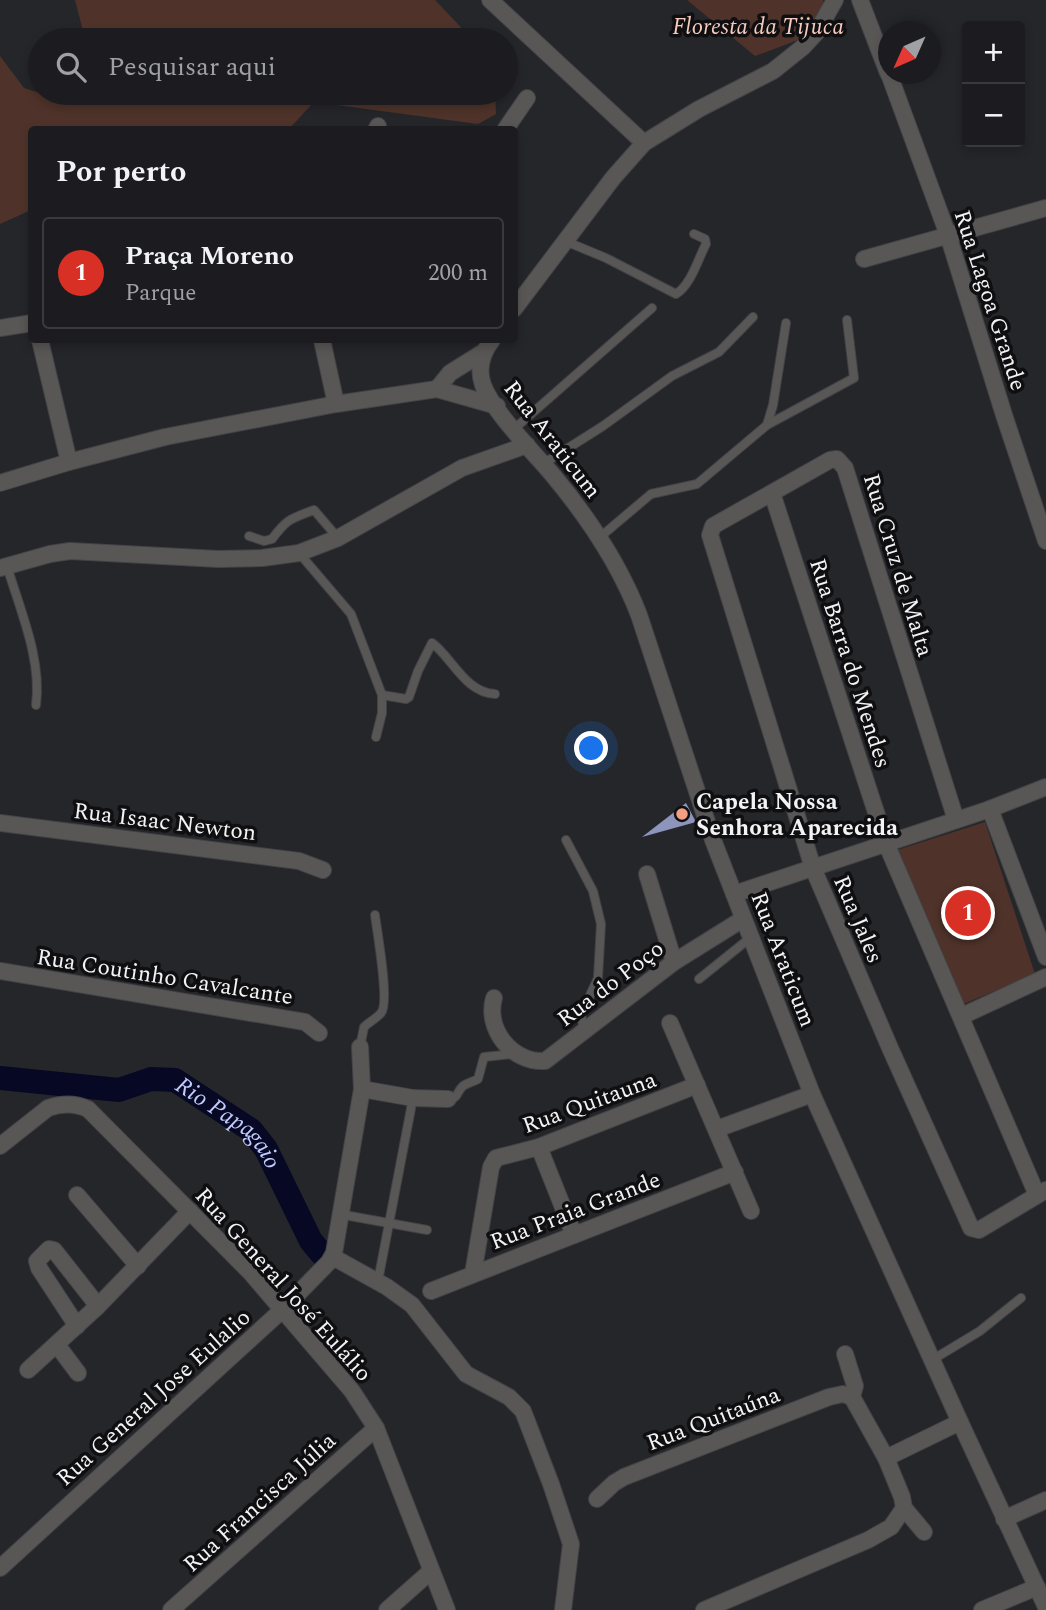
<!DOCTYPE html>
<html lang="pt">
<head>
<meta charset="utf-8">
<style>
  :root { --surface:#1c1c20; --page:#29292d; --text:#f1f3f6; --muted:#a0a1a5; --line:#3a3a3e; --accent:#d93025 }
  body { margin:0; font-family:Spectral,serif; background:var(--page); color:var(--text) }
  .controls { position:absolute; right:21px; top:21px; display:grid; overflow:hidden; border-radius:7px; box-shadow:0 4px 10px #0003 }
  .controls button { width:63px; height:63px; display:grid; place-items:center; padding:0; border:0; border-bottom:2px solid var(--line); background:var(--surface); color:var(--text); font:35px sans-serif }
  .compass { position:absolute; left:878px; top:21px; width:63px; height:63px; border-radius:50%; background:var(--surface); box-shadow:0 4px 10px #0003; rotate:225deg }
  .you { position:absolute; left:592px; top:749px; width:24px; height:24px; margin:-18px; border:5px solid #fff; border-radius:50%; background:#1a73e8; box-shadow:0 0 0 10px #1a73e833 }
  .badge { display:grid; place-items:center; width:46px; height:46px; border-radius:50%; background:var(--accent); color:#fff; font-size:23px; font-weight:700 }
  .pin { position:absolute; translate:-50% -50%; border:4px solid #fff; box-shadow:0 2px 7px #0006 }
  .list { margin:0; padding:0; list-style:none }
  h2 { display:flex; justify-content:space-between; align-items:center; height:91px; margin:0; padding:0 28px; font-size:30px }
  h2 small { font-size:23px; font-weight:400; color:var(--muted) }
  .list li { display:grid; grid-template-columns:46px 1fr auto; gap:21px; align-items:center; box-sizing:border-box; height:112px; margin:0 14px 14px; padding:0 14px; border:2px solid var(--line); border-radius:7px }
  .list b { display:block; font-size:26px; white-space:nowrap }
  .list p { margin:0; font-size:23px; white-space:nowrap; color:var(--muted) }
  .list em { font-size:23px; font-style:normal; color:var(--muted) }
  .icon { flex:none; width:38px; height:38px; fill:none; stroke:currentColor; stroke-width:2; stroke-linecap:round; stroke-linejoin:round }
  .map { position:relative; flex:none; width:1046px; height:1610px; overflow:hidden }
  .search { position:absolute; background:var(--surface); box-shadow:0 4px 10px #0003; left:28px; top:28px; width:490px; height:77px; display:flex; align-items:center; gap:18px; box-sizing:border-box; padding:0 24px; border-radius:38px; color:var(--muted); font-size:26px }
  .panel { position:absolute; background:var(--surface); box-shadow:0 4px 10px #0003; left:28px; top:126px; width:490px; height:217px; border-radius:7px }
  .map>svg:first-child { display:block }
  .green { fill:#4f332a }
  .lines { fill:none; stroke-linecap:round; stroke-linejoin:round }
  .river { stroke:#070824; stroke-width:24 }
  .building { fill:#8d95bc }
  .service-casing { stroke:#424347; stroke-width:10 }
  .minor-casing { stroke:#424347; stroke-width:18 }
  .service { stroke:#595756; stroke-width:8 }
  .minor { stroke:#595756; stroke-width:16 }
  .poi-dot { fill:#f39f83; stroke:#0f0f11; stroke-width:2.5 }
  .labels { text-anchor:middle; stroke-width:7; stroke-linejoin:round; paint-order:stroke }
  .park-label { font-size:23px; font-style:italic; fill:#f6cbbd; stroke:#0f0f11 }
  .street-label { font-size:23px; fill:#f3f3f6; stroke:#0f0f11 }
  .poi-label { font-size:23px; font-weight:bold; fill:#f3f3f6; stroke:#0f0f11; text-anchor:start }
  .water-label { font-size:24px; font-style:italic; fill:#c0cafc; stroke:#0f0f11 }
</style>
</head>
<body>
<div class="map">
<svg width="1046" height="1610" viewBox="0 0 1046 1610">
  <rect width="100%" height="100%" fill="#25262a"/>
  <!-- green -->
  <g class="green">
    <polygon points="75,0 435,0 473,40 80,40 83,31"/>
    <polygon points="687,0 823,0 826,11 798,40 755,56"/>
    <polygon points="0,56 24,88 40,93 495,93 496,114 478,124 314,102 289,129 32,130 31,210 0,224"/>
    <polygon points="985,822 1035,974 961,1005 894,851"/>
  </g>
  <g class="lines">
    <!-- river -->
    <path class="river" id="s1" d="M 0,1078 L 119,1090 L 151,1079 L 175,1080 L 251,1130 L 266,1149 L 311,1241 L 321,1253"/>
  </g>
  <!-- building -->
  <polygon class="building" points="686,803 696,822 642,837"/>
  <g class="lines">
    <defs>
      <g id="service">
        <path d="M 565,241 L 606,258 L 676,294 C 691,285 698,259 706,244 L 705,239 L 694,234"/>
        <polyline points="767,425 773,405 786,323"/>
        <polyline points="514,429 652,308"/>
        <polyline points="543,464 603,426 672,376 719,352 753,317"/>
        <path d="M 249,536 L 264,541 L 272,539 C 287,519 290,519 314,510 L 338,538"/>
        <polyline points="599,538 651,494 697,484 767,425 854,378 847,320"/>
        <polyline points="299,553 351,614 382,695 382,713 376,737"/>
        <path d="M 7,566 C 20,610 42,659 36,705"/>
        <path d="M 382,695 L 406,699 L 409,697 L 418,671 L 432,643 C 451,656 465,693 495,694"/>
        <polyline points="566,840 593,891 601,924 598,978 581,1015 584,1030"/>
        <polyline points="699,979 750,938"/>
        <path d="M 360,1047 L 364,1027 C 369,1022 377,1018 381,1013 C 390,1003 377,931 375,915"/>
        <path d="M 448,1099 C 459,1099 456,1092 463,1086 C 467,1083 473,1082 478,1079 L 484,1057 L 513,1054"/>
        <polyline points="339,1214 427,1230"/>
        <polyline points="378,1281 413,1098"/>
        <polyline points="932,1360 980,1331 1021,1298"/>
      </g>
      <g id="minor">
        <polyline points="490,0 644,143"/>
        <polyline points="860,0 888,73"/>
        <polyline points="889,74 948,235 1004,415 1046,541"/>
        <polyline points="376,130 378,126"/>
        <polyline points="505,130 527,98"/>
        <polyline points="864,259 1046,208"/>
        <polyline points="514,309 613,178 644,143 699,109 773,71 803,47 816,33 835,0"/>
        <polyline points="0,328 32,323"/>
        <polyline points="40,340 69,462"/>
        <polyline points="322,340 336,404"/>
        <path d="M 492,340 C 482,353 477,368 483,385 C 492,410 533,452 552,474 C 587,516 619,563 639,615 L 713,840 L 812,1094 L 960,1422 L 1046,1607"/>
        <polyline points="437,389 450,373 482,353"/>
        <polyline points="0,483 69,462 165,437 336,404 437,389 497,406"/>
        <polyline points="772,493 886,843 1037,1195"/>
        <polyline points="0,568 50,554 70,551 218,559 262,558 299,553 338,538 462,468 527,445"/>
        <polyline points="990,809 1046,957"/>
        <polyline points="956,820 845,468 837,459 830,460 713,526 710,535 813,868 890,1048 971,1228 979,1230 1046,1190"/>
        <polyline points="0,823 299,861 323,870"/>
        <polyline points="647,874 674,962"/>
        <polyline points="734,894 990,809 1046,787"/>
        <polyline points="0,971 305,1022 319,1033"/>
        <path d="M 494,998 C 485,1029 512,1063 545,1061 L 674,962 L 743,919"/>
        <polyline points="962,1016 1046,977"/>
        <polyline points="670,1023 751,1211"/>
        <polyline points="362,1089 413,1098 448,1099"/>
        <polyline points="717,1129 812,1094"/>
        <path d="M 0,1146 L 48,1108 C 62,1103 75,1103 88,1109 L 250,1272 L 352,1391 L 376,1428 L 447,1610"/>
        <polyline points="539,1147 574,1235"/>
        <polyline points="77,1195 138,1266"/>
        <polyline points="333,1257 387,1287 412,1305 466,1374 509,1397 523,1411 551,1484 571,1544 563,1610"/>
        <polyline points="473,1274 491,1167 496,1158 539,1147 697,1085"/>
        <polyline points="431,1291 735,1172"/>
        <polyline points="77,1326 39,1268 37,1261 49,1249 54,1250 98,1306"/>
        <polyline points="57,1345 78,1373"/>
        <polyline points="845,1354 855,1386 852,1397 886,1458 902,1497 904,1508 924,1532"/>
        <polyline points="28,1370 98,1306 190,1211"/>
        <polyline points="886,1458 960,1422"/>
        <polyline points="597,1499 614,1483 624,1477 829,1397 843,1394 852,1397"/>
        <polyline points="1004,1519 1046,1500"/>
        <polyline points="0,1568 281,1311 329,1262 334,1253 362,1089 360,1047"/>
        <polyline points="171,1610 376,1428"/>
        <polyline points="387,1610 431,1571"/>
        <polyline points="704,1610 868,1540 891,1527 904,1508"/>
        <polyline points="982,1610 1037,1587"/>
      </g>
    </defs>
    <!-- service casing -->
    <use href="#service" class="service-casing"/>
    <!-- minor casing -->
    <use href="#minor" class="minor-casing"/>
    <!-- service -->
    <use href="#service" class="service"/>
    <!-- minor -->
    <use href="#minor" class="minor"/>
  </g>
  <!-- markers -->
  <circle class="poi-dot" cx="682" cy="814" r="7"/>
  <g class="labels">
    <!-- park labels -->
    <g class="park-label">
      <text x="758" y="34">Floresta da Tijuca</text>
    </g>
    <!-- street labels -->
    <g class="street-label">
      <text transform="translate(991 300) rotate(72)" y="8">Rua Lagoa Grande</text>
      <text transform="translate(553 439) rotate(52)" y="8">Rua Araticum</text>
      <text transform="translate(899 565) rotate(73)" y="8">Rua Cruz de Malta</text>
      <text transform="translate(851 663) rotate(72)" y="8">Rua Barra do Mendes</text>
      <text transform="translate(165 821) rotate(7)" y="8">Rua Isaac Newton</text>
      <text transform="translate(859 919) rotate(67)" y="8">Rua Jales</text>
      <text transform="translate(784 959) rotate(69)" y="8">Rua Araticum</text>
      <text transform="translate(165 976) rotate(9)" y="8">Rua Coutinho Cavalcante</text>
      <text transform="translate(610 983) rotate(-37)" y="8">Rua do Poço</text>
      <text transform="translate(589 1102) rotate(-20)" y="8">Rua Quitauna</text>
      <text transform="translate(575 1210) rotate(-21)" y="8">Rua Praia Grande</text>
      <text transform="translate(284 1284) rotate(48)" y="8">Rua General José Eulálio</text>
      <text transform="translate(153 1397) rotate(-42)" y="8">Rua General Jose Eulalio</text>
      <text transform="translate(713 1418) rotate(-21)" y="8">Rua Quitaúna</text>
      <text transform="translate(259 1502) rotate(-42)" y="8">Rua Francisca Júlia</text>
    </g>
    <!-- poi labels -->
    <g class="poi-label">
      <text x="696" y="809">Capela Nossa<tspan x="696" dy="26">Senhora Aparecida</tspan></text>
    </g>
    <!-- water labels -->
    <g class="water-label">
      <text dy="8" stroke="none"><textPath href="#s1" startOffset="247">Rio Papagaio</textPath></text>
    </g>
  </g>
</svg>
<div class="controls">
<button>+</button>
<button>−</button>
</div>
<svg class="compass" viewBox="-18 -18 36 36"><path d="M0-13l5 13h-10z" fill="#e53935"/><path d="M0 13l5-13h-10z" fill="#a0a1a5"/></svg>
<div class="you"></div>
<div class="pin badge" style="left:968px;top:913px">1</div>
<div class="search"><svg class="icon" aria-label="search" viewBox="0 0 24 24"><circle cx="10" cy="10" r="6"/><path d="M15 15l6 6"/></svg>Pesquisar aqui</div>
<section class="panel">
<h2>Por perto<small></small></h2>
<ul class="list">
<li><span class="badge">1</span><div><b>Praça Moreno</b><p>Parque</p></div><em>200 m</em></li>
</ul>
</section>
</div>
</body>
</html>
